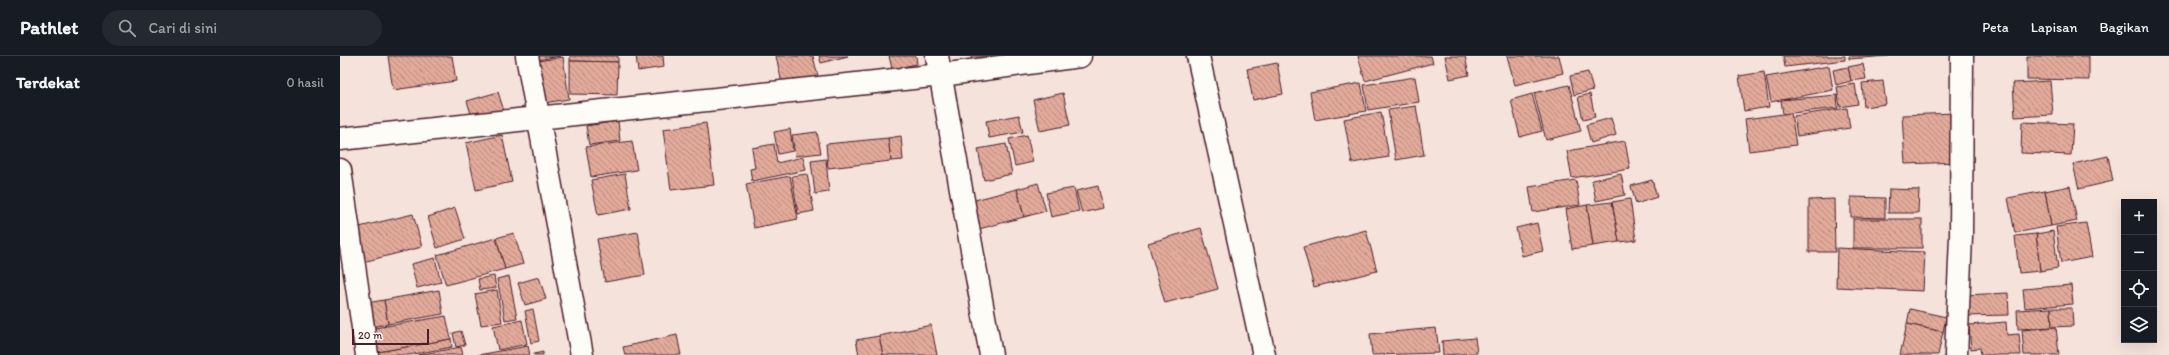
<!DOCTYPE html>
<html lang="id">
<head>
<meta charset="utf-8">
<style>
  :root { --surface:#171b24; --page:#242831; --text:#f1f3f6; --muted:#9ea1a6; --line:#363941 }
  body { margin:0; font-family:Itim,sans-serif; background:var(--page); color:var(--text) }
  .controls { position:absolute; right:12px; bottom:12px; display:grid; overflow:hidden; border-radius:0px; box-shadow:0 4px 16px #0002 }
  .controls button { width:36px; height:36px; display:grid; place-items:center; padding:0; border:0; border-bottom:1px solid var(--line); background:var(--surface); color:var(--text); font:20px sans-serif }
  .scale { position:absolute; left:12px; bottom:10px; width:77px; box-sizing:border-box; padding-left:4px; border:2px solid #4a1f2b; border-top:0; font-size:11px; line-height:14px; white-space:nowrap; color:#4a1f2b; -webkit-text-stroke:3px #fdfcf7; paint-order:stroke }
  .list { margin:0; padding:0; list-style:none }
  h2 { display:flex; justify-content:space-between; align-items:center; height:52px; margin:0; padding:0 16px; font-size:17px }
  h2 small { font-size:13px; font-weight:400; color:var(--muted) }
  .icon { flex:none; width:22px; height:22px; fill:none; stroke:currentColor; stroke-width:2; stroke-linecap:round; stroke-linejoin:round }
  .map { position:relative; flex:none; width:1829px; height:299px; overflow:hidden }
  header { display:flex; align-items:center; gap:24px; box-sizing:border-box; height:56px; padding:0 20px; background:var(--surface); border-bottom:1px solid var(--line) }
  header strong { font-size:19px }
  nav { display:flex; gap:22px; margin-inline-start:auto; font-size:14px }
  .search { width:280px; height:36px; background:var(--page); display:flex; align-items:center; gap:10px; box-sizing:border-box; padding:0 14px; border-radius:22px; color:var(--muted); font-size:15px }
  main { display:flex }
  aside { flex:1; background:var(--surface) }
  .map>svg:first-child { display:block }
  .building { fill:url(#building-back-hatch); stroke:#4a1f2b }
  .lines { fill:none; stroke-linecap:round; stroke-linejoin:round }
  .minor-casing { stroke:#4a1f2b; stroke-width:25 }
  .minor { stroke:#fdfcf7; stroke-width:22 }
</style>
</head>
<body>
<header>
<strong>Pathlet</strong>
<div class="search"><svg class="icon" aria-label="search" viewBox="0 0 24 24"><circle cx="10" cy="10" r="6"/><path d="M15 15l6 6"/></svg>Cari di sini</div>
<nav><a>Peta</a><a>Lapisan</a><a>Bagikan</a></nav>
</header>
<main>
<aside>
<h2>Terdekat<small>0 hasil</small></h2>
<ul class="list">
</ul>
</aside>
<div class="map">
<svg width="1829" height="299" viewBox="0 0 1829 299">
  <defs>
    <pattern id="building-back-hatch" width="6" height="6" patternUnits="userSpaceOnUse"><rect width="6" height="6" fill="#e2aa9a"/><path d="M-1 5l2 2M0 0l6 6M5-1l2 2" fill="none" stroke="#b98a7e"/></pattern>
  </defs>
  <rect width="100%" height="100%" fill="#f5e3db"/>
  <filter id="ink" filterUnits="userSpaceOnUse"><feTurbulence type="fractalNoise" baseFrequency=".025" numOctaves="2"/><feDisplacementMap in="SourceGraphic" scale="8" xChannelSelector="R" yChannelSelector="G"/><feConvolveMatrix kernelMatrix="1 2 1 2 8 2 1 2 1" color-interpolation-filters="sRGB"/></filter>
  <g filter="url(#ink)">
    <!-- building -->
    <g class="building">
      <polygon points="48,0 112,0 116,25 53,34"/>
      <polygon points="190,0 220,0 191,5"/>
      <polygon points="230,0 278,0 278,6 230,5"/>
      <polygon points="296,0 323,0 324,11 298,15"/>
      <polygon points="436,0 473,0 479,25 443,32"/>
      <polygon points="479,0 508,0 481,7"/>
      <polygon points="549,0 576,0 577,8 552,13"/>
      <polygon points="631,0 652,0 632,4"/>
      <polygon points="1018,0 1091,0 1093,7 1025,25"/>
      <polygon points="1105,0 1125,0 1129,19 1110,23"/>
      <polygon points="1167,0 1219,0 1223,17 1175,29"/>
      <polygon points="1443,0 1505,0 1505,4 1445,11"/>
      <polygon points="1509,0 1549,0 1509,3"/>
      <polygon points="1687,0 1749,0 1749,24 1687,23"/>
      <polygon points="223,1 229,43 204,47 198,5"/>
      <polygon points="230,5 278,6 277,39 230,38"/>
      <polygon points="937,7 943,38 913,44 907,13"/>
      <polygon points="1523,8 1526,23 1511,25 1508,11"/>
      <polygon points="1489,10 1493,34 1431,46 1426,21"/>
      <polygon points="1508,11 1511,25 1496,29 1493,14"/>
      <polygon points="1248,16 1253,34 1234,39 1230,20"/>
      <polygon points="1424,16 1429,51 1404,55 1399,20"/>
      <polygon points="1075,21 1079,46 1028,54 1024,29"/>
      <polygon points="1543,25 1546,48 1524,51 1522,27"/>
      <polygon points="1710,25 1713,59 1675,61 1673,27"/>
      <polygon points="1021,27 1026,55 975,64 970,36"/>
      <polygon points="1515,28 1518,48 1500,51 1497,31"/>
      <polygon points="1229,29 1241,75 1206,84 1194,37"/>
      <polygon points="158,36 164,55 133,64 127,45"/>
      <polygon points="723,37 730,69 700,75 693,44"/>
      <polygon points="1192,38 1202,75 1180,81 1171,44"/>
      <polygon points="1250,38 1255,61 1243,64 1238,41"/>
      <polygon points="1497,39 1498,52 1443,58 1441,44"/>
      <polygon points="1076,50 1084,99 1056,104 1048,54"/>
      <polygon points="1507,52 1510,72 1457,80 1454,60"/>
      <polygon points="1041,56 1049,101 1012,107 1004,63"/>
      <polygon points="1451,57 1456,89 1409,95 1405,63"/>
      <polygon points="1616,57 1618,106 1565,108 1562,59"/>
      <polygon points="679,59 683,76 649,82 646,65"/>
      <polygon points="1271,62 1276,79 1251,87 1246,69"/>
      <polygon points="278,65 280,85 249,89 246,70"/>
      <polygon points="1682,66 1733,68 1731,99 1681,97"/>
      <polygon points="366,67 374,129 331,134 323,73"/>
      <polygon points="450,73 453,95 438,98 434,76"/>
      <polygon points="477,76 481,97 455,100 452,79"/>
      <polygon points="162,79 172,126 136,134 126,87"/>
      <polygon points="687,79 693,106 675,110 669,83"/>
      <polygon points="561,80 563,104 551,105 548,82"/>
      <polygon points="548,82 551,105 488,112 486,88"/>
      <polygon points="292,85 297,114 251,121 246,91"/>
      <polygon points="1285,85 1290,113 1232,122 1227,95"/>
      <polygon points="434,88 437,107 463,101 466,114 412,125 410,113 415,112 412,92"/>
      <polygon points="666,88 672,118 644,124 638,93"/>
      <polygon points="1768,100 1773,125 1739,133 1733,108"/>
      <polygon points="486,103 489,136 475,138 471,105"/>
      <polygon points="285,118 291,153 258,159 251,124"/>
      <polygon points="467,118 474,155 458,158 452,120"/>
      <polygon points="1281,118 1285,139 1256,145 1252,124"/>
      <polygon points="450,120 458,163 414,172 406,128"/>
      <polygon points="1236,124 1240,149 1193,156 1189,131"/>
      <polygon points="1312,124 1317,141 1296,148 1291,130"/>
      <polygon points="698,127 706,155 684,161 677,133"/>
      <polygon points="758,130 763,152 742,157 736,135"/>
      <polygon points="1730,130 1737,165 1711,170 1705,135"/>
      <polygon points="734,132 739,155 711,161 706,137"/>
      <polygon points="677,133 684,161 639,173 631,145"/>
      <polygon points="1549,133 1579,134 1578,157 1548,157"/>
      <polygon points="1705,135 1711,170 1675,177 1668,142"/>
      <polygon points="1511,141 1545,142 1545,162 1511,161"/>
      <polygon points="1290,143 1296,184 1279,186 1272,146"/>
      <polygon points="1494,143 1495,196 1469,196 1469,144"/>
      <polygon points="1272,146 1279,186 1253,190 1247,149"/>
      <polygon points="1247,149 1253,190 1232,193 1226,153"/>
      <polygon points="115,152 125,183 97,192 88,161"/>
      <polygon points="73,158 82,191 19,207 11,173"/>
      <rect x="1513" y="163" width="69" height="29"/>
      <polygon points="1197,167 1203,195 1182,200 1176,172"/>
      <polygon points="1746,167 1752,201 1721,207 1716,171"/>
      <polygon points="861,172 878,233 825,247 808,187"/>
      <polygon points="1026,174 1037,215 974,231 963,191"/>
      <polygon points="1713,175 1718,212 1700,215 1696,178"/>
      <polygon points="298,176 305,219 265,226 257,183"/>
      <polygon points="174,177 183,208 165,213 156,182"/>
      <polygon points="1696,178 1700,215 1679,217 1675,180"/>
      <polygon points="156,182 165,213 106,229 97,199"/>
      <polygon points="1497,192 1585,196 1583,235 1496,231"/>
      <polygon points="95,202 101,226 77,232 71,208"/>
      <polygon points="154,220 156,232 140,234 138,223"/>
      <polygon points="169,220 177,262 165,264 157,223"/>
      <polygon points="199,221 206,243 185,249 178,227"/>
      <polygon points="1731,229 1733,248 1685,252 1683,233"/>
      <polygon points="99,234 103,258 48,268 44,244"/>
      <polygon points="157,234 162,266 141,269 135,238"/>
      <polygon points="1668,237 1669,259 1624,260 1623,239"/>
      <polygon points="44,244 48,268 25,272 21,248"/>
      <polygon points="1711,252 1712,271 1678,273 1677,254"/>
      <polygon points="1711,252 1732,252 1733,270 1712,271"/>
      <polygon points="193,253 199,285 191,287 185,255"/>
      <polygon points="1570,253 1606,261 1603,276 1567,268"/>
      <polygon points="106,260 111,283 33,297 29,273"/>
      <polygon points="182,264 187,288 158,294 153,270"/>
      <polygon points="1666,266 1667,279 1679,278 1681,299 1641,299 1640,292 1631,293 1629,269"/>
      <polygon points="1567,268 1603,276 1598,299 1560,299"/>
      <polygon points="591,269 597,299 543,299 539,280"/>
      <polygon points="1716,271 1719,299 1684,299 1682,274"/>
      <polygon points="1096,272 1099,297 1032,299 1030,278"/>
      <polygon points="121,275 125,289 116,291 113,277"/>
      <polygon points="337,279 341,299 285,299 283,291"/>
      <polygon points="539,280 543,299 519,299 516,284"/>
      <polygon points="1135,282 1137,297 1103,299 1102,285"/>
      <polygon points="111,283 112,291 69,299 34,299 33,297"/>
      <polygon points="188,290 190,299 138,299"/>
      <polygon points="121,291 123,299 78,299"/>
      <polygon points="203,296 203,299 194,299 194,298"/>
    </g>
    <g class="lines">
      <defs>
        <g id="minor">
          <polyline points="187,0 242,299"/>
          <polyline points="597,0 651,299"/>
          <polyline points="858,0 924,299"/>
          <polyline points="0,83 601,19 740,0"/>
          <polyline points="0,114 27,299"/>
          <polyline points="1616,299 1621,181 1622,0"/>
        </g>
      </defs>
      <!-- minor casing -->
      <use href="#minor" class="minor-casing"/>
      <!-- minor -->
      <use href="#minor" class="minor"/>
    </g>
  </g>
</svg>
<div class="controls">
<button>+</button>
<button>−</button>
<button><svg class="icon" aria-label="locate" viewBox="0 0 24 24"><circle cx="12" cy="12" r="6"/><path d="M12 2v4M12 18v4M2 12h4M18 12h4"/></svg></button>
<button><svg class="icon" aria-label="layers" viewBox="0 0 24 24"><path d="M12 4l9 5-9 5-9-5zM3 14l9 5 9-5"/></svg></button>
</div>
<div class="scale">20 m</div>
</div>
</main>
</body>
</html>
